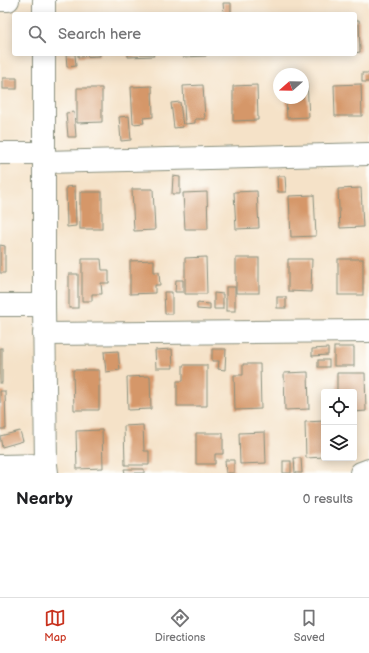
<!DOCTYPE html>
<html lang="en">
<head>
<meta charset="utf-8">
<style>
  :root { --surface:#fff; --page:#f6f6f6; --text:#202124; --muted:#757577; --line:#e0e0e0; --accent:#c8321e }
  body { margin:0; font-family:"Balsamiq Sans",sans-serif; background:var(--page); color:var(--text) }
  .controls { position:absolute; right:12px; bottom:12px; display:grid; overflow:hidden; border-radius:4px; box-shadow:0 2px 10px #0003 }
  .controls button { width:36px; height:36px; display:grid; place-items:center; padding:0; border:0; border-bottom:1px solid var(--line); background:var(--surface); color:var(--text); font:20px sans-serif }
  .compass { position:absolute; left:273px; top:68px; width:36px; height:36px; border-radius:50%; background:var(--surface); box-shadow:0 2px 10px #0003; rotate:250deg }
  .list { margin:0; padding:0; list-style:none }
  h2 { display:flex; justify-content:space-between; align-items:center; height:52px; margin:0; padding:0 16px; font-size:17px }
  h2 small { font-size:13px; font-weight:400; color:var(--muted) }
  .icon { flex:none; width:22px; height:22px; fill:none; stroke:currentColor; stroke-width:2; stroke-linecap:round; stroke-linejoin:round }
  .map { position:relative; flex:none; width:369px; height:473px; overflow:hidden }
  .search { position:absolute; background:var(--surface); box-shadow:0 2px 10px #0003; left:12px; right:12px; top:12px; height:44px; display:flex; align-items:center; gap:10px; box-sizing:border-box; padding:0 14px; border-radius:4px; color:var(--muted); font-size:15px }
  .sheet { height:124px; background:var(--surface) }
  nav { display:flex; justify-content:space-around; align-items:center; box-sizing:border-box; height:56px; border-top:1px solid var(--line); background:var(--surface); font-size:11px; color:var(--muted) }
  nav a { display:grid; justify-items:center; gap:2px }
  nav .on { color:var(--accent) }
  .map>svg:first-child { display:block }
  .building { fill:#d59769 }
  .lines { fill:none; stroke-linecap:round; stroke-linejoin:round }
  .street-casing { stroke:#8a907e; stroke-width:24 }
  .street { stroke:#fff; stroke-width:22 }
</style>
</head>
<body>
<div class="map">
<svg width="369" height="473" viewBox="0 0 369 473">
  <rect width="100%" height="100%" fill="#fdfcf7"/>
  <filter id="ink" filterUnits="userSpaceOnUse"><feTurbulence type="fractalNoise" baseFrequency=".025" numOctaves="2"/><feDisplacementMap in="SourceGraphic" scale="8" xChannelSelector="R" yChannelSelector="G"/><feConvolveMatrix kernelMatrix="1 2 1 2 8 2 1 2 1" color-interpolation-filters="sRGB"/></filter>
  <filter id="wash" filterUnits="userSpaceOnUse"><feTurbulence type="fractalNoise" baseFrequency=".012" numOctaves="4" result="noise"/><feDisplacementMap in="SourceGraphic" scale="16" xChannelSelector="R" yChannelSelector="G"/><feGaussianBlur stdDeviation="0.9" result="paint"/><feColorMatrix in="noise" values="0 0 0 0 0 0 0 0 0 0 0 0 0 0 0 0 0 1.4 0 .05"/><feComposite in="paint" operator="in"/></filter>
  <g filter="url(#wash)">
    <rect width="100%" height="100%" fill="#f5e2c8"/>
    <g id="blocks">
      <!-- building -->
      <g class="building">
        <polygon points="223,3 231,3 231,14 224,14"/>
        <polygon points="355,20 359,20 360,52 355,53"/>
        <polygon points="66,54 75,54 76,66 67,67"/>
        <polygon points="78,54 100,54 100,56 78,57"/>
        <polygon points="128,54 153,54 154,56 128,57"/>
        <polygon points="183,54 206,54 206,56 183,57"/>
        <rect x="362" y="73" width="7" height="9"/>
        <rect x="3" y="78" width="14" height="11"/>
        <polygon points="303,83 307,83 309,117 287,118 286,98 303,98"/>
        <polygon points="361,84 362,116 335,116 334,85"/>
        <polygon points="203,85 205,119 195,119 195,123 185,124 183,86"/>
        <polygon points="257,85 258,120 233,121 233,86"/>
        <polygon points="152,86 153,117 143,118 144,123 133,124 131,87"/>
        <polygon points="77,88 102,88 102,122 77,123"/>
        <polygon points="180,102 183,127 174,128 171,103"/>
        <polygon points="74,112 76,137 68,137 66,113"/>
        <polygon points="129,116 131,140 121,141 119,117"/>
        <polygon points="173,176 180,177 180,194 172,194"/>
        <polygon points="277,176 285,176 286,192 278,192"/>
        <polygon points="75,186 76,226 67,227 66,187"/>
        <polygon points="361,188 363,227 340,228 338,189"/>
        <polygon points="132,189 153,189 155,230 134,231"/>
        <polygon points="257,191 259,228 236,229 234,192"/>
        <rect x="80" y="192" width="22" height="37"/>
        <polygon points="207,192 208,229 185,229 183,193"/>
        <polygon points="314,195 316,236 291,237 289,196"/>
        <polygon points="0,245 5,246 5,273 0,273"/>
        <polygon points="206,257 207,294 185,294 185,258"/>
        <rect x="236" y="258" width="23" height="35"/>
        <polygon points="82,259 101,259 102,270 109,270 109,283 101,283 102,294 92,294 92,301 82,301"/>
        <polygon points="288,259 312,259 311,292 288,291"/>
        <rect x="338" y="259" width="25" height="36"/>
        <polygon points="154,260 154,272 159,272 160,285 155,285 155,293 130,294 130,261"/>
        <rect x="69" y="274" width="9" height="34"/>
        <polygon points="176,280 183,280 183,292 175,292"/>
        <rect x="226" y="287" width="9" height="24"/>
        <polygon points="164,292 172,292 172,314 165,314"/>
        <polygon points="214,293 223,294 223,309 214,309"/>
        <rect x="277" y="297" width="9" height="11"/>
        <polygon points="197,303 210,304 210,310 197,309"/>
        <rect x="334" y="347" width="20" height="19"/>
        <rect x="0" y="348" width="2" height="35"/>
        <polygon points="328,348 328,355 312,356 312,349"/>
        <polygon points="172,349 173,368 156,368 155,350"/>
        <polygon points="212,349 226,349 225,370 218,369 219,361 212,361"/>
        <polygon points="118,351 120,370 106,372 104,352"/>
        <rect x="318" y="360" width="11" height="7"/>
        <polygon points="243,364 260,364 261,409 235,410 234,375 243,375"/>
        <polygon points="183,365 207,365 207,406 177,406 177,381 183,381"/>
        <polygon points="73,370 99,370 99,410 74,410"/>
        <polygon points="308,372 309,409 285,410 284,373"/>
        <polygon points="337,373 365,373 366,411 354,412 354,392 337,392"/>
        <polygon points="150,376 151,409 128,410 127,377"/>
        <polygon points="0,391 5,391 6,429 0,429"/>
        <polygon points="324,421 324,457 306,458 305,422"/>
        <polygon points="143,425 144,451 149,451 149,465 125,465 124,426"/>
        <polygon points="102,430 103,468 77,469 76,431"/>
        <polygon points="20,431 23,441 2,447 0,436"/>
        <polygon points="265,432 266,463 240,464 239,433"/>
        <polygon points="196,433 223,433 223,454 215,454 215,464 196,464"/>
        <polygon points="294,458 301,458 302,473 295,473"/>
        <polygon points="225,460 234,460 234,473 226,473"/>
        <rect x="283" y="461" width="8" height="12"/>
        <polygon points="124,469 144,469 144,473 125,473"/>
      </g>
    </g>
  </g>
  <g filter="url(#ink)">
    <use href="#blocks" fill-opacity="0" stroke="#8a907e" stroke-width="1"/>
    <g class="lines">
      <defs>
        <g id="street">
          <polyline points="0,0 8,0"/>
          <polyline points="44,14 44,0"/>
          <polyline points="44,54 44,305 46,465 47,473"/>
          <polyline points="0,153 44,153"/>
          <polyline points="44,162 369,154"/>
          <polyline points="0,305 44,305"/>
          <polyline points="44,334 369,331"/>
          <polyline points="0,466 46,465"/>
          <polyline points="361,473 369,470"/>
        </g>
      </defs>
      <!-- street casing -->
      <use href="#street" class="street-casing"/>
      <!-- street -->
      <use href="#street" class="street"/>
    </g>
  </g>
</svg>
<div class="controls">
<button><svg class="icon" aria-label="locate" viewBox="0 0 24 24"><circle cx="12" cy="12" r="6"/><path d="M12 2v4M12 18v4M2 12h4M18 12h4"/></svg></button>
<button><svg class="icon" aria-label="layers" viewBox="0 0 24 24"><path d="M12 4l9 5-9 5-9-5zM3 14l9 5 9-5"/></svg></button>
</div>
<svg class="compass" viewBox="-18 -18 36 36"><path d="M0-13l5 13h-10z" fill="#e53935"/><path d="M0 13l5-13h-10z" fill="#757577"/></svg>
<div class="search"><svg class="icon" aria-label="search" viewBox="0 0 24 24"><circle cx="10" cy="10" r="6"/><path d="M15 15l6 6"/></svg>Search here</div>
</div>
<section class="sheet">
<h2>Nearby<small>0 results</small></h2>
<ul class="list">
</ul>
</section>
<nav>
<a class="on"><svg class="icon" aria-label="map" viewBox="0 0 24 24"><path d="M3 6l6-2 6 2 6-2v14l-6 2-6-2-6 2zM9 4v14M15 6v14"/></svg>Map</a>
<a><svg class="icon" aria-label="directions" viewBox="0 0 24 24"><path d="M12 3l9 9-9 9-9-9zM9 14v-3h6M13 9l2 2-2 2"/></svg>Directions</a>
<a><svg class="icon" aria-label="saved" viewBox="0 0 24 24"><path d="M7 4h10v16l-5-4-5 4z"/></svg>Saved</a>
</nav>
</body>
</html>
